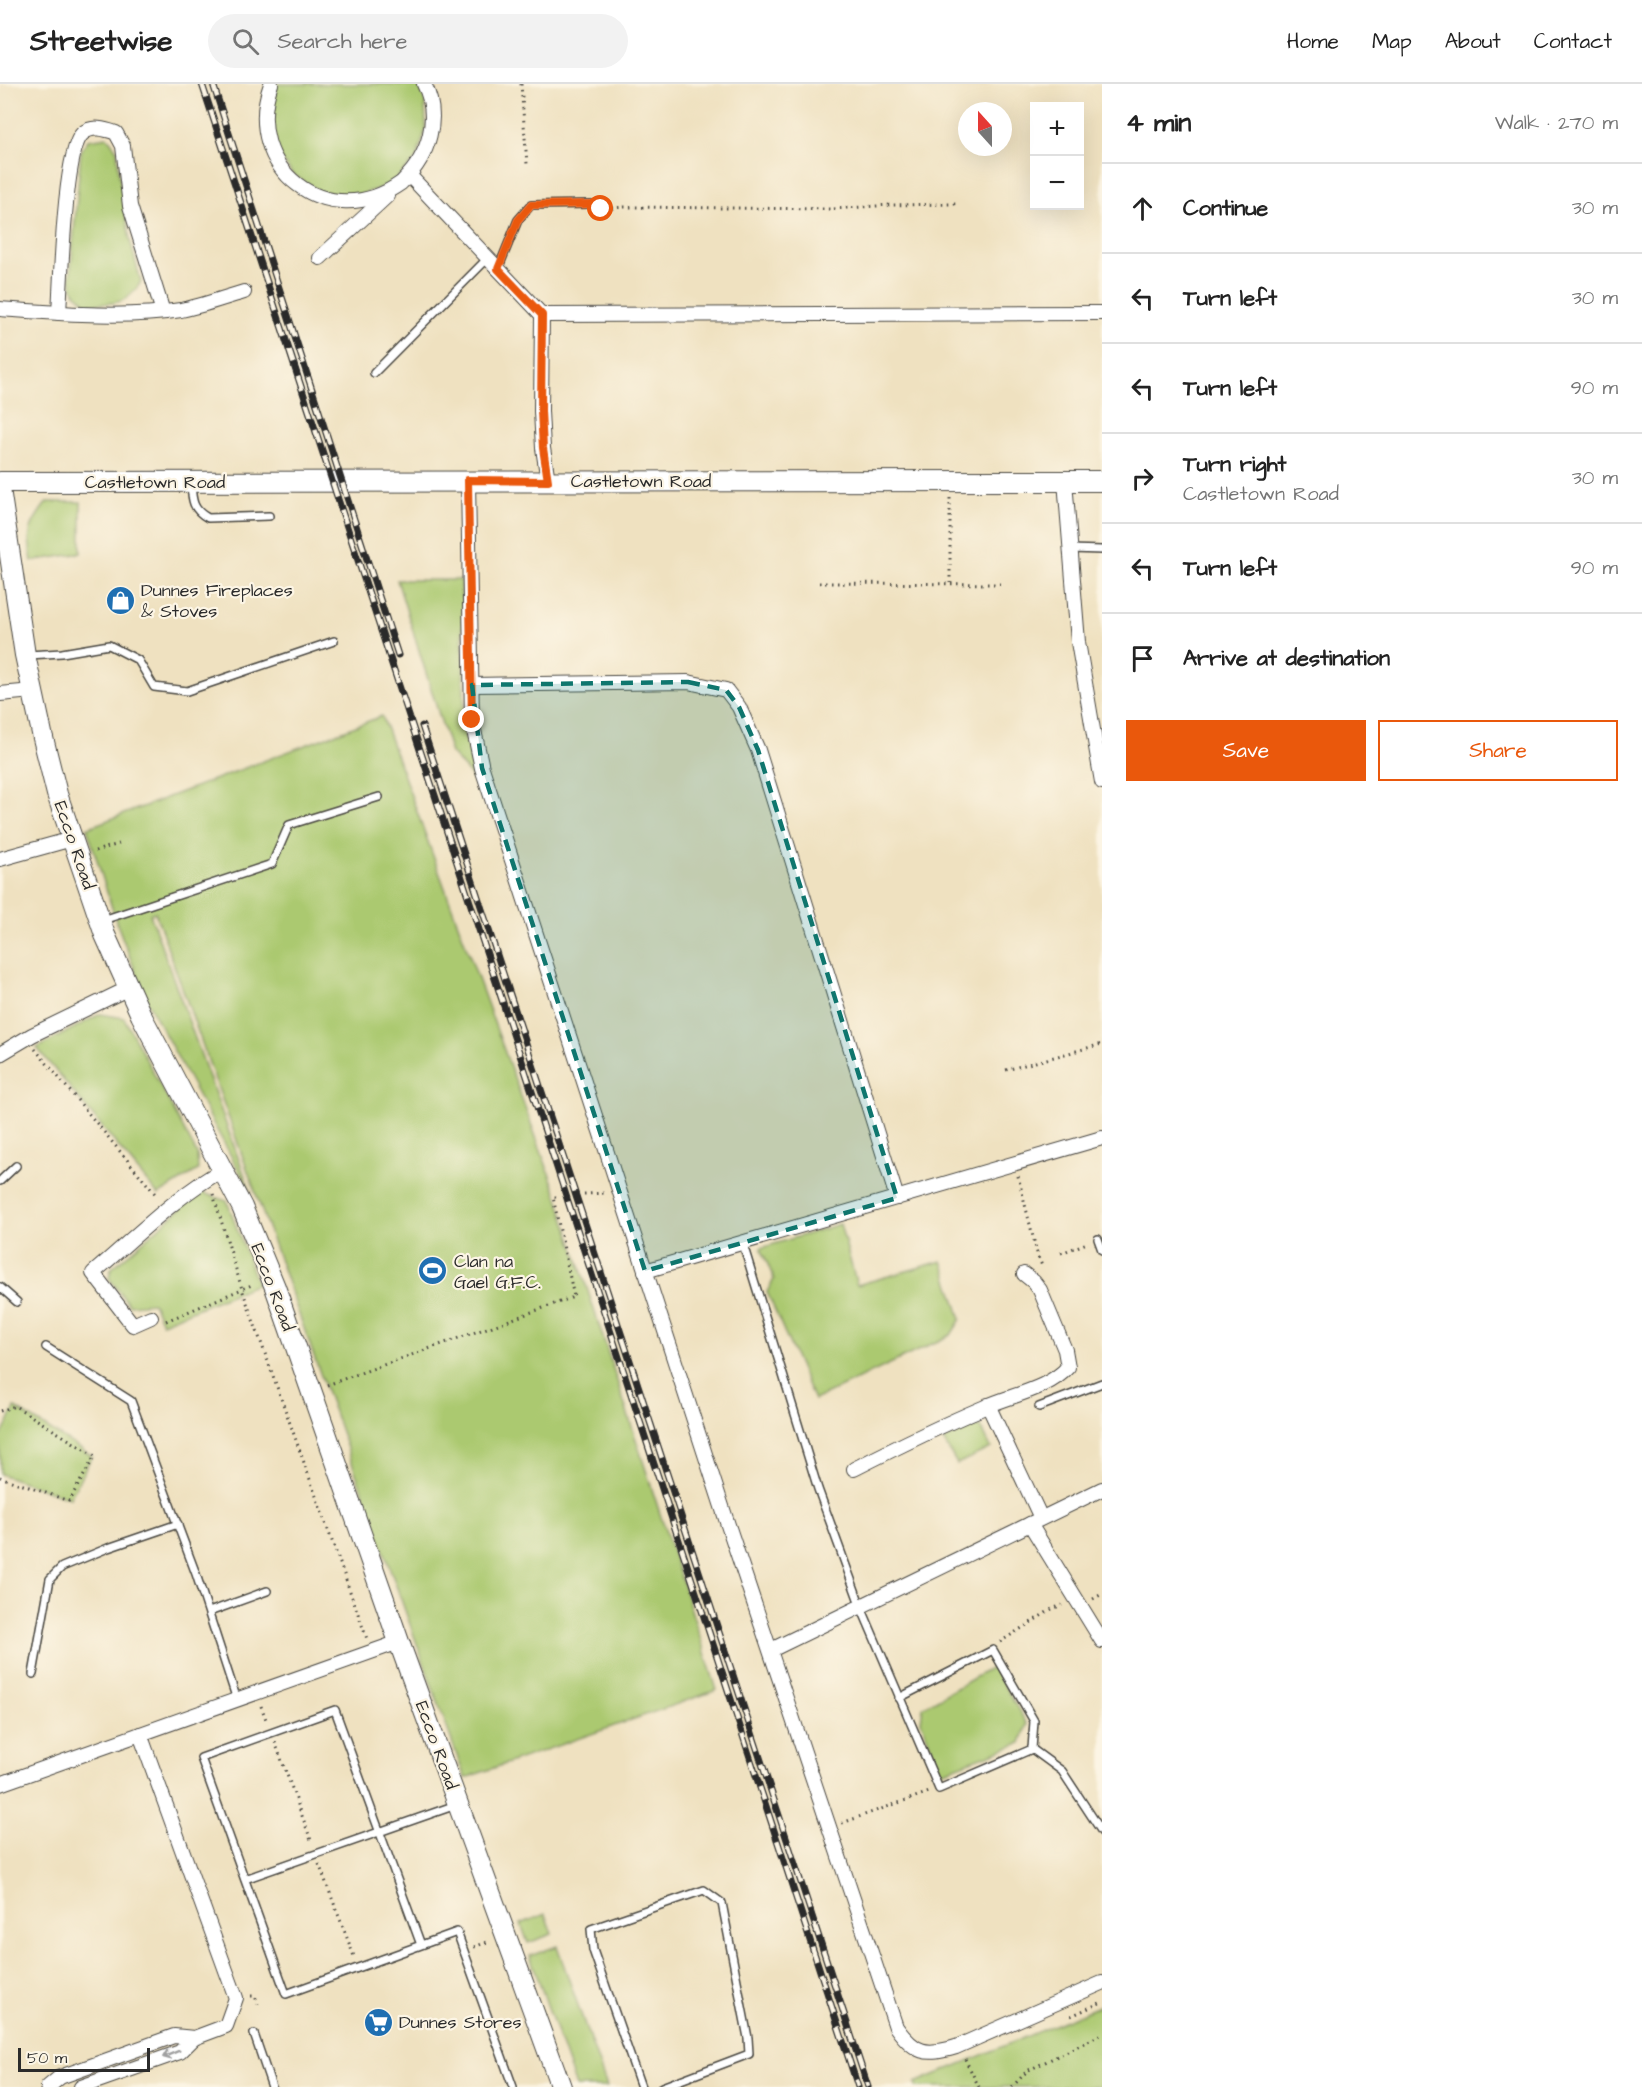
<!DOCTYPE html>
<html lang="en">
<head>
<meta charset="utf-8">
<style>
  :root { --surface:#fff; --page:#f2f2f2; --text:#222; --muted:#767676; --line:#e0e0e0; --accent:#ea580c }
  body { margin:0; font-family:"Architects Daughter",sans-serif; background:var(--page); color:var(--text) }
  .controls { position:absolute; right:18px; top:18px; display:grid; overflow:hidden; border-radius:0px; box-shadow:0 6px 24px #0002 }
  .controls button { width:54px; height:54px; display:grid; place-items:center; padding:0; border:0; border-bottom:2px solid var(--line); background:var(--surface); color:var(--text); font:30px sans-serif }
  .compass { position:absolute; left:958px; top:18px; width:54px; height:54px; border-radius:50%; background:var(--surface); box-shadow:0 6px 24px #0002; rotate:339deg }
  .scale { position:absolute; left:18px; bottom:15px; width:132px; box-sizing:border-box; padding-left:6px; border:3px solid #2b2b2b; border-top:0; font-size:16px; line-height:21px; white-space:nowrap; color:#2b2b2b; -webkit-text-stroke:4px #fcf5e5; paint-order:stroke }
  .stop { position:absolute; width:18px; height:18px; margin:-14px; border:4px solid #ea580c; border-radius:50%; background:#fff }
  .stop.end { background:#ea580c; border-color:#fff; box-shadow:0 2px 6px #0008 }
  .list { margin:0; padding:0; list-style:none }
  h2 { display:flex; justify-content:space-between; align-items:center; height:78px; margin:0; padding:0 24px; font-size:26px }
  h2 small { font-size:20px; font-weight:400; color:var(--muted) }
  .list li { display:grid; grid-template-columns:39px 1fr auto; gap:18px; align-items:center; box-sizing:border-box; height:90px; padding:0 24px; border-top:2px solid var(--line) }
  .list b { display:block; font-size:22px; white-space:nowrap }
  .list p { margin:0; font-size:20px; white-space:nowrap; color:var(--muted) }
  .list em { font-size:20px; font-style:normal; color:var(--muted) }
  .actions { display:flex; gap:12px; padding:18px 24px }
  .actions a { flex:1; padding:14px 0; border:2px solid var(--accent); border-radius:0px; text-align:center; font-size:21px; color:var(--accent) }
  .actions .main { background:var(--accent); color:#fff }
  .icon { flex:none; width:33px; height:33px; fill:none; stroke:currentColor; stroke-width:2; stroke-linecap:round; stroke-linejoin:round }
  .map { position:relative; flex:none; width:1102px; height:2003px; overflow:hidden }
  header { display:flex; align-items:center; gap:36px; box-sizing:border-box; height:84px; padding:0 30px; background:var(--surface); border-bottom:2px solid var(--line) }
  header strong { font-size:28px }
  nav { display:flex; gap:33px; margin-inline-start:auto; font-size:21px }
  .search { width:420px; height:54px; background:var(--page); display:flex; align-items:center; gap:15px; box-sizing:border-box; padding:0 21px; border-radius:33px; color:var(--muted); font-size:22px }
  main { display:flex }
  aside { flex:1; background:var(--surface) }
  .map>svg:first-child { display:block }
  .green { fill:#abc970; stroke:#6b7a4e; stroke-width:1.5 }
  .lines { fill:none; stroke-linecap:round; stroke-linejoin:round }
  .lane-casing { stroke:#484641; stroke-width:10 }
  .street-casing { stroke:#484641; stroke-width:16 }
  .secondary-casing { stroke:#484641; stroke-width:22 }
  .path { stroke:#484641; stroke-width:3; stroke-dasharray:1.5 4.5; stroke-linecap:butt }
  .lane { stroke:#fff; stroke-width:7 }
  .street { stroke:#fff; stroke-width:14 }
  .secondary { stroke:#fff; stroke-width:20 }
  .rail-casing { stroke:#2b2b2b; stroke-width:7 }
  .rail { stroke:#fcf5e5; stroke-width:4.5; stroke-dasharray:14; stroke-linecap:butt }
  .oneway { stroke:#a0a0a0 }
  .route { stroke:#ea580c; stroke-width:8 }
  .marked { fill:#0f766e; fill-opacity:0.2; stroke:#0f766e; stroke-width:4.5; stroke-dasharray:12 8; stroke-linejoin:round }
  .labels { text-anchor:middle; stroke-width:4.5; stroke-linejoin:round; paint-order:stroke }
  .street-label { font-size:18px; fill:#2b2b2b; stroke:#fcf5e5 }
  .poi-label { font-size:18px; fill:#2b2b2b; stroke:#fcf5e5; text-anchor:start }
</style>
</head>
<body>
<header>
<strong>Streetwise</strong>
<div class="search"><svg class="icon" aria-label="search" viewBox="0 0 24 24"><circle cx="10" cy="10" r="6"/><path d="M15 15l6 6"/></svg>Search here</div>
<nav><a>Home</a><a>Map</a><a>About</a><a>Contact</a></nav>
</header>
<main>
<div class="map">
<svg width="1102" height="2003" viewBox="0 0 1102 2003">
  <rect width="100%" height="100%" fill="#fcf5e5"/>
  <filter id="ink" filterUnits="userSpaceOnUse"><feTurbulence type="fractalNoise" baseFrequency=".0167" numOctaves="2"/><feDisplacementMap in="SourceGraphic" scale="12" xChannelSelector="R" yChannelSelector="G"/><feConvolveMatrix kernelMatrix="1 2 1 2 8 2 1 2 1" color-interpolation-filters="sRGB"/></filter>
  <filter id="wash" filterUnits="userSpaceOnUse"><feTurbulence type="fractalNoise" baseFrequency=".008" numOctaves="4" result="noise"/><feDisplacementMap in="SourceGraphic" scale="24" xChannelSelector="R" yChannelSelector="G"/><feGaussianBlur stdDeviation="1.35" result="paint"/><feColorMatrix in="noise" values="0 0 0 0 0 0 0 0 0 0 0 0 0 0 0 0 0 1.4 0 .05"/><feComposite in="paint" operator="in"/></filter>
  <g filter="url(#wash)">
    <rect width="100%" height="100%" fill="#efe1c0"/>
    <!-- green -->
    <g class="green">
      <polygon points="277,0 419,0 425,17 426,45 416,75 391,100 354,113 320,108 292,90 276,66 269,36"/>
      <path d="M 107,53 L 117,66 L 119,91 L 130,156 L 141,198 C 125,223 113,219 87,220 L 74,208 L 70,195 L 81,67 L 88,56 Z"/>
      <path d="M 47,418 L 81,418 L 81,469 L 32,477 C 26,449 29,441 47,418 Z"/>
      <polygon points="397,496 461,496 465,652 475,696 451,669"/>
      <polygon points="382,632 556,1108 717,1606 465,1694 155,828 150,830 251,1109 147,917 117,840 87,744"/>
      <polygon points="100,930 124,934 197,1070 198,1086 158,1111 37,964"/>
      <polygon points="200,1108 227,1117 257,1200 162,1239 153,1219 129,1221 109,1194 111,1185"/>
      <polygon points="840,1140 857,1201 942,1177 961,1235 951,1251 814,1316 767,1208 774,1195 761,1164"/>
      <polygon points="15,1324 92,1372 70,1414 0,1390 0,1355"/>
      <polygon points="973,1342 981,1343 991,1364 957,1380 943,1356"/>
      <polygon points="993,1583 1027,1640 1021,1659 941,1688 921,1637 923,1623"/>
      <polygon points="545,1830 552,1850 528,1859 521,1840"/>
      <polygon points="557,1862 607,2003 576,2003 530,1872"/>
      <polygon points="1102,1921 1102,2003 916,2003 915,1999"/>
    </g>
  </g>
  <g filter="url(#ink)">
    <g class="lines">
      <defs>
        <g id="lane">
          <polyline points="498,185 518,136 531,121 591,120"/>
          <polyline points="374,289 487,175"/>
          <path d="M 191,400 C 192,417 193,426 208,434 L 269,432"/>
          <polyline points="1070,465 1102,466"/>
          <polyline points="28,571 62,569 109,561 138,576 154,603 187,607 334,557"/>
          <polyline points="103,836 272,780 289,741 379,713"/>
          <polyline points="0,1097 16,1082"/>
          <polyline points="1098,1155 1102,1166"/>
          <polyline points="742,1157 818,1405 861,1523 939,1705 1032,1665"/>
          <polyline points="0,1203 17,1218"/>
          <polyline points="46,1263 131,1317 196,1490 237,1616"/>
          <polyline points="1039,1323 1102,1299"/>
          <polyline points="209,1528 267,1507"/>
          <polyline points="33,1590 50,1495 62,1483 108,1464 178,1440"/>
          <polyline points="899,1614 993,1566 1034,1637 1032,1665"/>
          <polyline points="1032,1665 1062,1687 1102,1748"/>
          <polyline points="245,1795 456,1721"/>
          <path d="M 421,1861 L 335,1626 L 201,1674 L 286,1910 C 343,1889 400,1869 457,1848 L 513,2003"/>
          <polyline points="254,1950 272,2003"/>
          <polyline points="641,2003 593,1866 591,1845 704,1806 722,1819 748,1954 749,1970 662,2003"/>
        </g>
        <g id="street">
          <path d="M 271,0 C 241,84 328,151 401,99"/>
          <polyline points="409,91 542,231 541,327 543,364 548,397"/>
          <path d="M 403,97 C 429,72 441,33 424,0"/>
          <polyline points="320,174 387,112"/>
          <path d="M 0,225 C 57,229 124,235 181,226 C 202,222 223,214 244,208"/>
          <path d="M 59,229 C 61,198 64,68 82,50 C 92,41 105,45 116,49 L 123,62 L 130,122 L 163,228"/>
          <polyline points="542,231 1102,229"/>
          <path d="M 468,396 L 472,637 L 482,684 L 728,1441 L 896,1943 C 915,1970 926,1972 956,1963 L 1102,1899"/>
          <polyline points="1065,397 1078,558 1102,698"/>
          <polyline points="472,601 688,598 726,606 739,623 758,666 897,1114"/>
          <polyline points="0,610 33,607"/>
          <polyline points="0,775 72,755"/>
          <polyline points="0,970 32,951 129,904"/>
          <polyline points="645,1187 1102,1054"/>
          <path d="M 151,1233 L 133,1241 L 93,1189 C 131,1157 179,1109 223,1086"/>
          <polyline points="988,1321 1041,1434"/>
          <path d="M 854,1385 C 897,1363 940,1342 985,1323 C 1011,1311 1049,1305 1068,1283 L 1065,1266 L 1040,1206 L 1034,1198 L 1024,1190"/>
          <polyline points="1030,1440 1102,1557"/>
          <polyline points="771,1566 1102,1405"/>
          <polyline points="140,1650 236,1914 226,1942 194,1954"/>
          <polyline points="0,1700 399,1558"/>
          <polyline points="48,2003 60,1993 174,1952 194,1954 180,1968 81,2003"/>
        </g>
        <g id="secondary">
          <polyline points="0,398 1102,397"/>
          <polyline points="0,405 25,571 43,654 57,710 105,851 141,931 242,1123 275,1203 399,1558 561,2003"/>
        </g>
      </defs>
      <!-- lane casing -->
      <use href="#lane" class="lane-casing"/>
      <!-- street casing -->
      <use href="#street" class="street-casing"/>
      <!-- secondary casing -->
      <use href="#secondary" class="secondary-casing"/>
      <!-- path -->
      <g class="path">
        <polyline points="521,0 527,80"/>
        <polyline points="600,125 625,123 833,125 890,121 956,120"/>
        <polyline points="950,414 950,499"/>
        <polyline points="819,499 1000,500"/>
        <polyline points="95,767 119,760"/>
        <polyline points="35,965 157,1112"/>
        <polyline points="1006,986 1102,960"/>
        <polyline points="1018,1092 1038,1173 1043,1184"/>
        <polyline points="213,1110 242,1205 367,1555"/>
        <polyline points="584,1110 606,1109"/>
        <polyline points="1061,1169 1087,1159"/>
        <polyline points="166,1237 254,1200"/>
        <polyline points="327,1301 574,1213 553,1113 559,1113"/>
        <polyline points="0,1327 15,1322 95,1372 69,1417 0,1393"/>
        <polyline points="1093,1515 1102,1510"/>
        <polyline points="1000,1558 1052,1525 1062,1521"/>
        <polyline points="261,1622 267,1638"/>
        <polyline points="275,1658 312,1759"/>
        <polyline points="842,1739 929,1708"/>
        <polyline points="319,1780 355,1875"/>
        <polyline points="474,1863 490,1857"/>
        <polyline points="251,1912 255,1912 258,1920"/>
        <polyline points="1071,1932 1102,1918"/>
        <polyline points="965,1975 979,2003"/>
        <polyline points="1012,2003 1027,1987 1102,1950"/>
      </g>
      <!-- lane -->
      <use href="#lane" class="lane"/>
      <!-- street -->
      <use href="#street" class="street"/>
      <!-- secondary -->
      <use href="#secondary" class="secondary"/>
      <defs>
        <g id="rail">
          <polyline points="202,0 858,2003"/>
          <polyline points="213,0 398,571"/>
          <polyline points="422,642 868,2003"/>
        </g>
      </defs>
      <!-- rail casing -->
      <use href="#rail" class="rail-casing"/>
      <!-- rail -->
      <use href="#rail" class="rail"/>
    </g>
    <!-- one-way arrows -->
    <defs><path id="oneway-shaft" d="M-6 0H5M1.5-3L5.5 0L1.5 3" fill="none" stroke-width="1.6" stroke-linecap="round" stroke-linejoin="round" transform="scale(1.5)"/></defs>
    <use class="oneway" href="#oneway-shaft" transform="translate(171 1970) rotate(158)"/>
  </g>
  <g class="lines" filter="url(#ink)">
    <!-- route -->
    <polyline class="route" points="472,636 468,396 548,397 543,364 541,327 542,231 498,185 518,136 531,121 591,120 601,125"/>
  </g>
  <!-- marked area -->
  <path class="marked" d="M 688,598 L 726,606 L 739,623 L 758,666 L 897,1114 L 645,1187 L 482,684 L 472,601 Z"/>
  <!-- icons -->
  <defs>
    <symbol id="shop-disc" viewBox="-11 -11 22 22"><circle r="9.5" fill="#1f6fb2" stroke="#fcf5e5"/><path d="M-5-2.5h2.3a2.7 3.5 0 0 1 5.4 0H5L5.5 6h-11ZM-1.5-2.5h3a1.5 2.3 0 0 0-3 0Z" fill="#fff"/></symbol>
    <symbol id="stadium-disc" viewBox="-11 -11 22 22"><circle r="9.5" fill="#1f6fb2" stroke="#fcf5e5"/><path d="M0-5a6.5 5 0 1 0 0 10a6.5 5 0 1 0 0-10ZM-3.5-1.8h7v3.6h-7Z" fill="#fff"/></symbol>
    <symbol id="supermarket-disc" viewBox="-11 -11 22 22"><circle r="9.5" fill="#1f6fb2" stroke="#fcf5e5"/><path d="M-6-5.5h2.5l.6 2H6L4.5 2H-2.5L-4.4-4H-6ZM-1.5 3.2a1.3 1.3 0 1 0 .1 0ZM3 3.2a1.3 1.3 0 1 0 .1 0Z" fill="#fff"/></symbol>
  </defs>
  <g fill-rule="evenodd">
    <use href="#shop-disc" x="104" y="500" width="33" height="33"/>
    <use href="#stadium-disc" x="416" y="1170" width="33" height="33"/>
    <use href="#supermarket-disc" x="362" y="1922" width="33" height="33"/>
  </g>
  <g class="labels">
    <!-- street labels -->
    <g class="street-label">
      <text x="641" y="403">Castletown Road</text>
      <text x="155" y="404">Castletown Road</text>
      <text transform="translate(75 761) rotate(71)" y="6">Ecco Road</text>
      <text transform="translate(273 1203) rotate(69)" y="6">Ecco Road</text>
      <text transform="translate(437 1661) rotate(70)" y="6">Ecco Road</text>
    </g>
    <!-- poi labels -->
    <g class="poi-label">
      <text x="141" y="512">Dunnes Fireplaces<tspan x="141" dy="21">&amp; Stoves</tspan></text>
      <text x="454" y="1183">Clan na<tspan x="454" dy="21">Gael G.F.C.</tspan></text>
      <text x="399" y="1944">Dunnes Stores</text>
    </g>
  </g>
</svg>
<div class="controls">
<button>+</button>
<button>−</button>
</div>
<svg class="compass" viewBox="-18 -18 36 36"><path d="M0-13l5 13h-10z" fill="#e53935"/><path d="M0 13l5-13h-10z" fill="#767676"/></svg>
<div class="scale">50 m</div>
<div class="stop" style="left:601px;top:125px"></div>
<div class="stop end" style="left:472px;top:636px"></div>
</div>
<aside>
<h2>4 min<small>Walk · 270 m</small></h2>
<ul class="list">
<li><svg class="icon" aria-label="ahead" viewBox="0 0 24 24"><path d="M12 20V5M6 11l6-6 6 6"/></svg><div><b>Continue</b></div><em>30 m</em></li>
<li><svg class="icon" aria-label="left" viewBox="0 0 24 24"><path d="M17 20v-9H6M10 6l-5 5 5 5"/></svg><div><b>Turn left</b></div><em>30 m</em></li>
<li><svg class="icon" aria-label="left" viewBox="0 0 24 24"><path d="M17 20v-9H6M10 6l-5 5 5 5"/></svg><div><b>Turn left</b></div><em>90 m</em></li>
<li><svg class="icon" aria-label="right" viewBox="0 0 24 24"><path d="M7 20v-9h11M14 6l5 5-5 5"/></svg><div><b>Turn right</b><p>Castletown Road</p></div><em>30 m</em></li>
<li><svg class="icon" aria-label="left" viewBox="0 0 24 24"><path d="M17 20v-9H6M10 6l-5 5 5 5"/></svg><div><b>Turn left</b></div><em>90 m</em></li>
<li><svg class="icon" aria-label="arrive" viewBox="0 0 24 24"><path d="M6 21V4h12l-3 4 3 4H6"/></svg><div><b>Arrive at destination</b></div></li>
</ul>
<div class="actions"><a class="main">Save</a><a>Share</a></div>
</aside>
</main>
</body>
</html>
